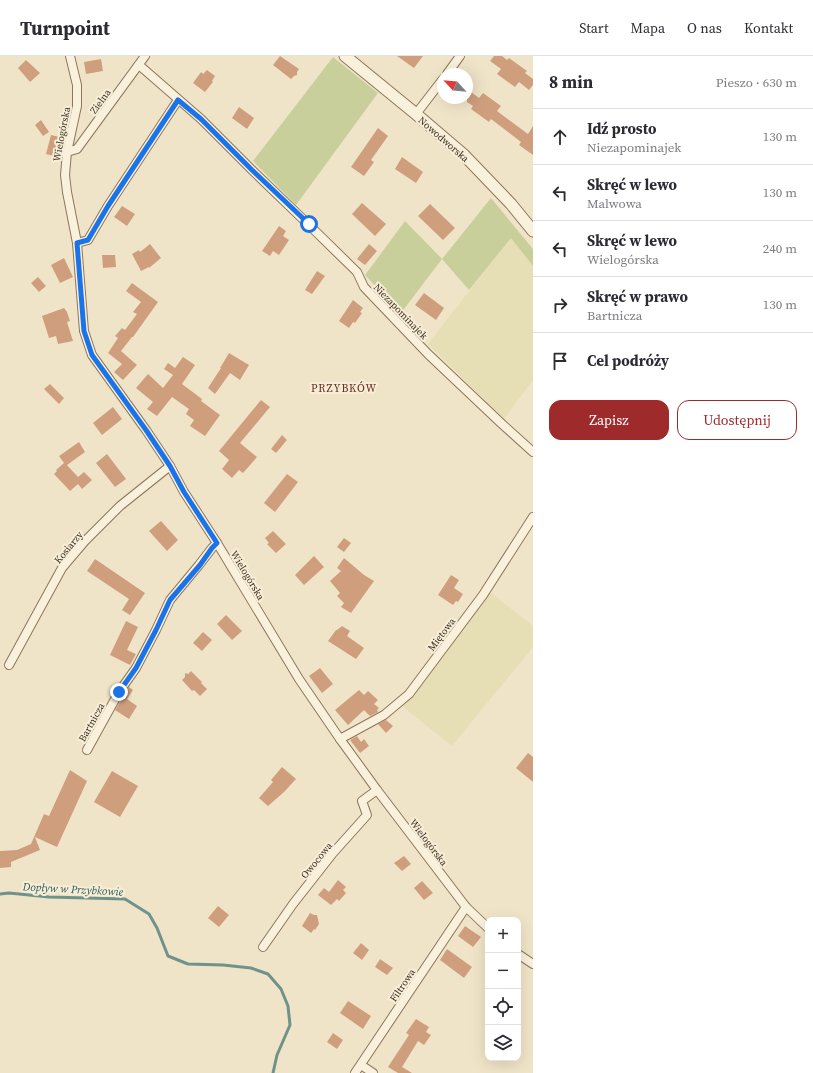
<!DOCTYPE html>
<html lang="pl">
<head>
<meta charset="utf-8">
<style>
  :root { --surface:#fff; --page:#f2f2f3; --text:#2b2b33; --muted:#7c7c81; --line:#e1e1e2; --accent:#9e2a2b }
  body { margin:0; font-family:"Source Serif 4",serif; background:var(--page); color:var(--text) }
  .controls { position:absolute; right:12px; bottom:12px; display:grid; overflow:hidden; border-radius:8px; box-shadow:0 4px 16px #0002 }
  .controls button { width:36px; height:36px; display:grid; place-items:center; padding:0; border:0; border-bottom:1px solid var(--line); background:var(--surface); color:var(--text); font:20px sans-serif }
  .compass { position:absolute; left:437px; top:12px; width:36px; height:36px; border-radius:50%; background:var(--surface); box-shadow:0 4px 16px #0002; rotate:296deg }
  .stop { position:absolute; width:12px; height:12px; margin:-9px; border:3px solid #1a73e8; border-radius:50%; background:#fff }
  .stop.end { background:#1a73e8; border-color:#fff; box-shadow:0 1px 4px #0008 }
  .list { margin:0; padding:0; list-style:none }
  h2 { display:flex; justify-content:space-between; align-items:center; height:52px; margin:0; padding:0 16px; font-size:17px }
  h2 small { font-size:13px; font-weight:400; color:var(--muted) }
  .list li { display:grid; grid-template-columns:26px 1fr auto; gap:12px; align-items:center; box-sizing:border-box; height:56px; padding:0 16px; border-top:1px solid var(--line) }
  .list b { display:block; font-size:15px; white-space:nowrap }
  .list p { margin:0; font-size:13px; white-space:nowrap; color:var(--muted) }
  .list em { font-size:13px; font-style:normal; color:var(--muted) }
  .actions { display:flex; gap:8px; padding:12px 16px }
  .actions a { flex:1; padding:9px 0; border:1px solid var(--accent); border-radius:12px; text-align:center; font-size:14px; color:var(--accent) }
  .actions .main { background:var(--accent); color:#fff }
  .icon { flex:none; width:22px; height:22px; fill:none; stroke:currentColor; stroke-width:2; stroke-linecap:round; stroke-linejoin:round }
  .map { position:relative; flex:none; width:533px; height:1017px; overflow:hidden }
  header { display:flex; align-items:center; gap:24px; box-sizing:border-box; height:56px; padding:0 20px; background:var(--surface); border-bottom:1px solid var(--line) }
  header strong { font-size:19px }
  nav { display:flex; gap:22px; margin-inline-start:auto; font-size:14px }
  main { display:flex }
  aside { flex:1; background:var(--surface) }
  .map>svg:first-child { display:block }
  .farmland { fill:#e6deb5 }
  .green { fill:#c9cf9b }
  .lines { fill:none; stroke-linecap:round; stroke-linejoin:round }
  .stream { stroke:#6f938a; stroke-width:3 }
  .building { fill:#cf9f7d }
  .minor-casing { stroke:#8d765c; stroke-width:10 }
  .tertiary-casing { stroke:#8d765c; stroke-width:13 }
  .minor { stroke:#faf1dc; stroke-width:8 }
  .tertiary { stroke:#faf1dc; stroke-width:11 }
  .route { stroke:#1a73e8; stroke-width:5 }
  .labels { text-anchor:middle; stroke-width:4; stroke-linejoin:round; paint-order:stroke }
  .street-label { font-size:10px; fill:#3d2e20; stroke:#f7eed8 }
  .neighbourhood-label { font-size:11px; letter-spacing:1px; fill:#6b2e1e; stroke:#f7eed8 }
  .water-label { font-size:11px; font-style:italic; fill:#2f5d5a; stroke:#f7eed8 }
</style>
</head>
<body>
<header>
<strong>Turnpoint</strong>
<nav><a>Start</a><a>Mapa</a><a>O nas</a><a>Kontakt</a></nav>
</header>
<main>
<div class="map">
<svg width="533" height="1017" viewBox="0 0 533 1017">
  <rect width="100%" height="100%" fill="#f0e4c8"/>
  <!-- farmland -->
  <g class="farmland">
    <polygon points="511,181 533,210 533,324 504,363 428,288"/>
    <polygon points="490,536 533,570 533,591 452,690 402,650 417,635"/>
  </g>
  <!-- green -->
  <g class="green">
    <polygon points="333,1 378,37 296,149 253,105"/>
    <polygon points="491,142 533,193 533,210 511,182 469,234 442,203 401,257 365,219 405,165 442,203"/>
  </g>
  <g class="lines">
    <!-- stream -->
    <polyline class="stream" points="0,838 9,837 49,841 125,843 149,858 157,872 168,900 188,908 223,909 251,912 268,918 281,933 288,950 290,969 277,999 273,1017"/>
  </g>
  <!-- building -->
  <g class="building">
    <polygon points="280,0 299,13 297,16 297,19 294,20 291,23 273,9"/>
    <polygon points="397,0 423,0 414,12"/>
    <polygon points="494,0 502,0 507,4 509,2 527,15 525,17 533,23 533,29 529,34 519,26 515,31 497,18 501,13 490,5"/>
    <polygon points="101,3 103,15 86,18 84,6"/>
    <polygon points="26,4 40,17 30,26 18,12"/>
    <polygon points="207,14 215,20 212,25 213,26 205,36 193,27 201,16 203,18"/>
    <polygon points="467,33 479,42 483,37 501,50 497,55 528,78 533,70 533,99 519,89 521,86 491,63 489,66 471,53 473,50 467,46"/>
    <polygon points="239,51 254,62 247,73 232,62"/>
    <polygon points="41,64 49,76 43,80 35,69"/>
    <polygon points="378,72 388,80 371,104 374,106 364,120 351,111"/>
    <polygon points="51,79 64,82 59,101 46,98"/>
    <polygon points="402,101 423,116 416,127 395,113"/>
    <polygon points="362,147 386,168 375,180 352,158"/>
    <polygon points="430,148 455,172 443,184 418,160"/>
    <polygon points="122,150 135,158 127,170 114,161"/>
    <polygon points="279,170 286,175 283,180 289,184 279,199 273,195 270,200 262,195"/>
    <polygon points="150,188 161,202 149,212 149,211 141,215 132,198 139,194 140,196"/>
    <polygon points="369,188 377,195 365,209 357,203"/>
    <polygon points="102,199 115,199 116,211 103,212"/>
    <polygon points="64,202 73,221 60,227 51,209"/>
    <polygon points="317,215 325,220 312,238 305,234"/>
    <polygon points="38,221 46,230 39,236 31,227"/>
    <polygon points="132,227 158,246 133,281 132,281 121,295 137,309 123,324 114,316 122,308 108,297 118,282 115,280 122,272 125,274 137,258 133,256 141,246 126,235"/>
    <polygon points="424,237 444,252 436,264 415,249"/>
    <polygon points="353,244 363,252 360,256 362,257 355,267 353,266 349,272 339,265"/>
    <polygon points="64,252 67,256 70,265 67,266 73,285 58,288 56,280 49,282 42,260"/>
    <polygon points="229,297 249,309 240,324 230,317 215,338 208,332 221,312 220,312"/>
    <polygon points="183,301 195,309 182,328 202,343 201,345 220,359 205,380 190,370 194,364 186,358 189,353 172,341 157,360 147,353 153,346 136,332 148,318 163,332 173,319 164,313 168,307 175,312"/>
    <polygon points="50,328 64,342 59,348 44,333"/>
    <polygon points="261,344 270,351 240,387 257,401 243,417 239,414 232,422 222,413 229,404 219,395"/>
    <polygon points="113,351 122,363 102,379 93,367"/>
    <polygon points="282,379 287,384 276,397 271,393"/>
    <polygon points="79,386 85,396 67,409 78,421 84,416 92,424 82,433 78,428 70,435 54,418 57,415 56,414 64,407 59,400"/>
    <polygon points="107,398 126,423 115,431 96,407"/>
    <polygon points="287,418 298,426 275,456 264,447"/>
    <polygon points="161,465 178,484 167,495 149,475"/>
    <polygon points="273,475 286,488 276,497 267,488 269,487 265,482"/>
    <polygon points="344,482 351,487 344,496 337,491"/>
    <polygon points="314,500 324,511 304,529 295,519"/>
    <polygon points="344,502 364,519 374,525 351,557 341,551 344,547 337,540 340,537 330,525 341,515 337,512"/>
    <polygon points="95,503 145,537 130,559 122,554 129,543 87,515"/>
    <polygon points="451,519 459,524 454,532 463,538 458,546 456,545 453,549 438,539"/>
    <polygon points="226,559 242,575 232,584 217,568"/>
    <polygon points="126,565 138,571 127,594 136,598 130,609 110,599"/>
    <polygon points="342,570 350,575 347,580 364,592 356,603 328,585 336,574 337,574"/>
    <polygon points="203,576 212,584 202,595 193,587"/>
    <polygon points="320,612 333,628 322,637 309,620"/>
    <polygon points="191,615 202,626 201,627 207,633 200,640 194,634 192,635 182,624 185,621 185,617 188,618"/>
    <polygon points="129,631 133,634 127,643 137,650 129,663 115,654"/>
    <polygon points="359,634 364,639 368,635 378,644 374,648 379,652 377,654 378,656 370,660 364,654 348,669 335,654"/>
    <polygon points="386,664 393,670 386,677 378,668"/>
    <polygon points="357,680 361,686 364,683 369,690 360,697 350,684"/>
    <polygon points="528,697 533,701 533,726 516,712"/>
    <polygon points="282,711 296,723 284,736 268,750 259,742 273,726 271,724"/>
    <polygon points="70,714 87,725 57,791 35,781 40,794 11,806 11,811 0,812 0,795 17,794 31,788 44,758 49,760"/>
    <polygon points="112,715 138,730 120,761 94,746"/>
    <polygon points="404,800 411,808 402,815 394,807"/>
    <polygon points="338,824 346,831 343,834 346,837 339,845 337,843 331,849 318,839 324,832 329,836"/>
    <polygon points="422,825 433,837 424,844 414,832"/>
    <polygon points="218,850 229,859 219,871 208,862"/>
    <polygon points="310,857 314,859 317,859 319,868 315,874 314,873 311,877 302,870"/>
    <polygon points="465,870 481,881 473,891 458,880"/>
    <polygon points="361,887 369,894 362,904 353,897"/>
    <polygon points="447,893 472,911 464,922 440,904"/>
    <polygon points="380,903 393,912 387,919 375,911"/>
    <polygon points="348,945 371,960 363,973 340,957"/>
    <polygon points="416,963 429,971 426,976 431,979 424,989 418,985 402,1011 412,1017 398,1017 388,1011 409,979 406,977"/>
    <polygon points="333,977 343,984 337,993 327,986"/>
  </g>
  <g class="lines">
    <defs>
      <g id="minor">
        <polyline points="70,0 77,29 77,50 67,96 65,119 67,136 77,187 84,275 92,299 146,374 170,410 184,436 217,487 299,623 340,683 377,734 466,851 488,872"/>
        <polyline points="139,9 201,63 252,114 309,169 357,216 364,231 428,298 502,368 533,396"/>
        <polyline points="447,18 460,0"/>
        <polyline points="416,58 443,23"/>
        <polyline points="67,96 77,93 145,0"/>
        <polyline points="77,187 88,184 108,150 178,44"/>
        <polyline points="9,609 62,512 85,485 120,450 170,410"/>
        <polyline points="340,683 384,659 409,638 483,539 533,461"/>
        <polyline points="87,694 119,636 136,612 156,574 170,544 199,509 212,492 217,487"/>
        <polyline points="263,891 293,848 333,797 367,759 362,745 377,734"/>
        <polyline points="518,898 533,908"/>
        <polyline points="361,1009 373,1017"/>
        <polyline points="355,1017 466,851"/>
      </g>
      <polyline id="tertiary" points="345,0 416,58 464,99 511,148 533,175"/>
    </defs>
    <!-- minor casing -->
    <use href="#minor" class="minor-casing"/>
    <!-- tertiary casing -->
    <use href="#tertiary" class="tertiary-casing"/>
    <!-- minor -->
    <use href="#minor" class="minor"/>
    <!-- tertiary -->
    <use href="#tertiary" class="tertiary"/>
  </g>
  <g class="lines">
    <!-- route -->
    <polyline class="route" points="119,636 136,612 156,574 170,544 200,509 212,492 217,487 184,436 170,410 146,374 92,299 84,275 77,187 88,184 108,150 178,44 201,63 252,114 309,168"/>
  </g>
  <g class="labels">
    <!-- street labels -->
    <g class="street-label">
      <text transform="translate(100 45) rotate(-54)" y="4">Zielna</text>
      <text transform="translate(61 78) rotate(-79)" y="4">Wielogórska</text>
      <text transform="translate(444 83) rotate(41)" y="4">Nowodworska</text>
      <text transform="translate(401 255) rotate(46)" y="4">Niezapominajek</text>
      <text transform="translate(68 491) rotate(-51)" y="4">Kosiarzy</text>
      <text transform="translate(248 519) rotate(59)" y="4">Wielogórska</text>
      <text transform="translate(441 578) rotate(-53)" y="4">Miętowa</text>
      <text transform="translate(91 666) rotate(-61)" y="4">Bartnicza</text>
      <text transform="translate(429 786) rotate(53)" y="4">Wielogórska</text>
      <text transform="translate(316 804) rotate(-51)" y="4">Owocowa</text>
      <text transform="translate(402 929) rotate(-56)" y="4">Filtrowa</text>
    </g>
    <!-- neighbourhood labels -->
    <g class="neighbourhood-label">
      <text x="344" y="336">PRZYBKÓW</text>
    </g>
    <!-- water labels -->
    <g class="water-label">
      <text transform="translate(73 833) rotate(3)" y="4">Dopływ w Przybkowie</text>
    </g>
  </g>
</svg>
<div class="controls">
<button>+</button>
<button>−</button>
<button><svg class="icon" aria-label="locate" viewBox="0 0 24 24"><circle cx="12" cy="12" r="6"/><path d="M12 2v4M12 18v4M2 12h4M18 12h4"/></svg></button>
<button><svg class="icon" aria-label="layers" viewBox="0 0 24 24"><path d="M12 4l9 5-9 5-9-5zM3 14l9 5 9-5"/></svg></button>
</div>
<svg class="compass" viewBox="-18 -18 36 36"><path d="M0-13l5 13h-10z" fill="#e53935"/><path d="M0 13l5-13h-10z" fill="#7c7c81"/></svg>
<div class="stop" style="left:309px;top:168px"></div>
<div class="stop end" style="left:119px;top:636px"></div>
</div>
<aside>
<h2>8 min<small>Pieszo · 630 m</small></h2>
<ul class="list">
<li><svg class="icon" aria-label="ahead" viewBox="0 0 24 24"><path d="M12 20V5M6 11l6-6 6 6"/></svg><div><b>Idź prosto</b><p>Niezapominajek</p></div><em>130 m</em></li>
<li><svg class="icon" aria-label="left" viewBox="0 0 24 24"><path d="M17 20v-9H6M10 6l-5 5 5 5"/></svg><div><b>Skręć w lewo</b><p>Malwowa</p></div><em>130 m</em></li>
<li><svg class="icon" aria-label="left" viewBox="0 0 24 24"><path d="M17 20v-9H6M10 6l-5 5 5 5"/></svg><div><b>Skręć w lewo</b><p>Wielogórska</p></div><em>240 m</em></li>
<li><svg class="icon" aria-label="right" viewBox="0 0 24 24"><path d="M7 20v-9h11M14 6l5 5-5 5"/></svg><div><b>Skręć w prawo</b><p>Bartnicza</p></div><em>130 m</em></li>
<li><svg class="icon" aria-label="arrive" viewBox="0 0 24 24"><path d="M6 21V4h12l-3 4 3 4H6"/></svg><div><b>Cel podróży</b></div></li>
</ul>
<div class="actions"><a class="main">Zapisz</a><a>Udostępnij</a></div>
</aside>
</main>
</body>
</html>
